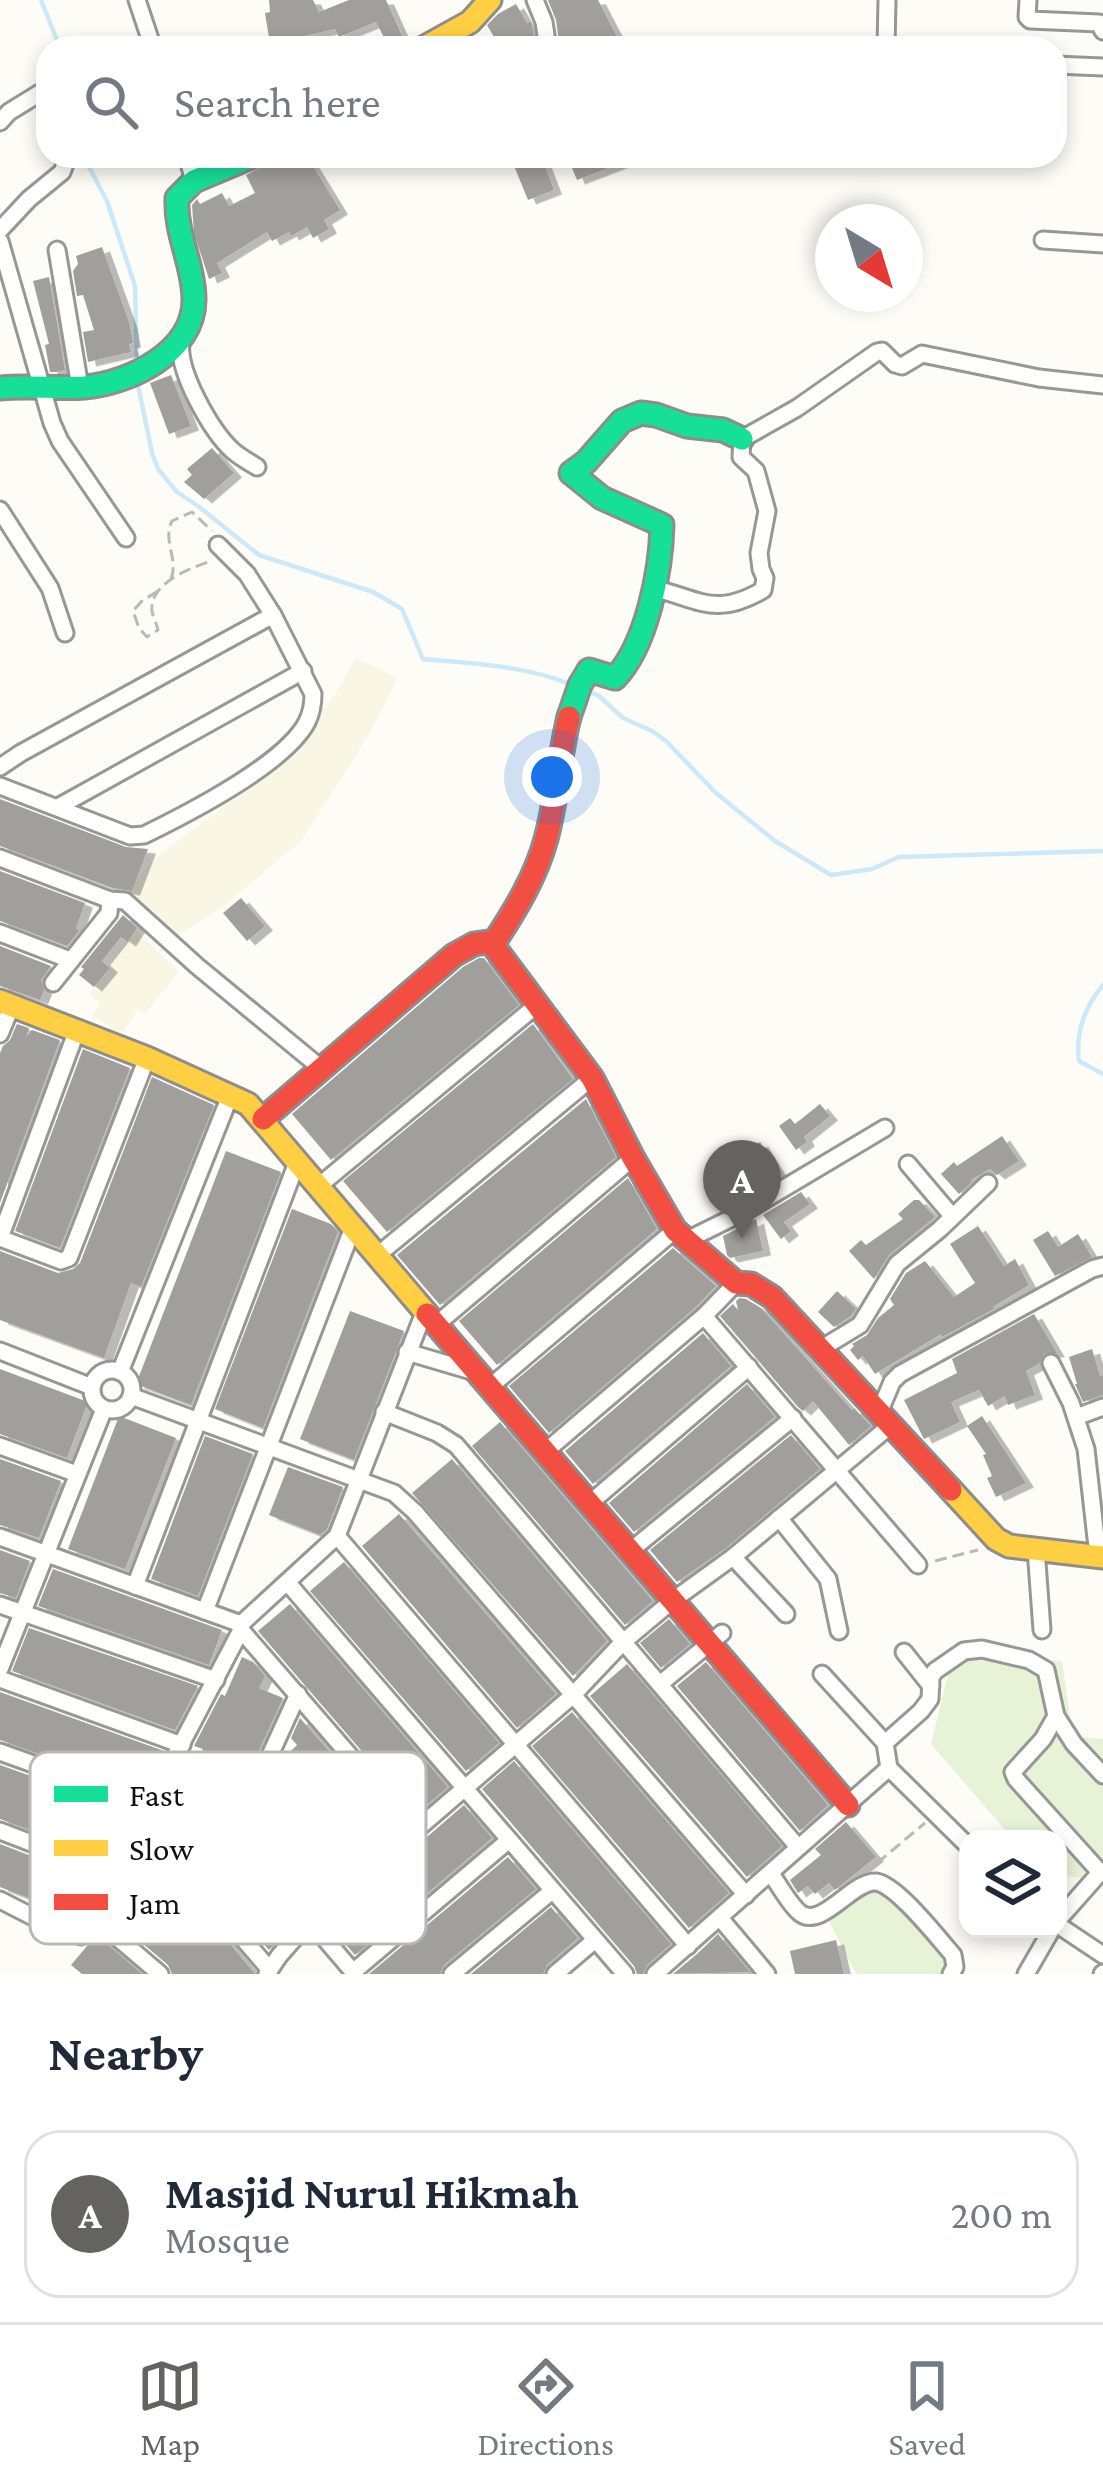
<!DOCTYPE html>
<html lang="en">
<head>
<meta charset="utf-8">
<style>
  :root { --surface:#fff; --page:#f6f6f7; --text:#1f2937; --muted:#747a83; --line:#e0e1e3; --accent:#646362 }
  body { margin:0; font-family:"Crimson Pro",serif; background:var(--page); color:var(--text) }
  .controls { position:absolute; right:36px; bottom:36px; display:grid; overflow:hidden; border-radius:24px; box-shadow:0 6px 18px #0003 }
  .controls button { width:108px; height:108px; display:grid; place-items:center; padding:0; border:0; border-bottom:3px solid var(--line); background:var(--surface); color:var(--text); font:60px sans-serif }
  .compass { position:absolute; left:815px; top:204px; width:108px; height:108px; border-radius:50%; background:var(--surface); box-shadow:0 6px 18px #0003; rotate:142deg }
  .you { position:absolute; left:552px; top:777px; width:42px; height:42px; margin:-30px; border:9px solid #fff; border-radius:50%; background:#1a73e8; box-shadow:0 0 0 18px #1a73e833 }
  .badge { display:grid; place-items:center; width:78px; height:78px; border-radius:50%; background:var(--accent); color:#fff; font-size:39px; font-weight:700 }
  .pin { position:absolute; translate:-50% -99px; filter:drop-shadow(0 3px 6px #0008) }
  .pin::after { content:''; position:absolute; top:63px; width:42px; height:36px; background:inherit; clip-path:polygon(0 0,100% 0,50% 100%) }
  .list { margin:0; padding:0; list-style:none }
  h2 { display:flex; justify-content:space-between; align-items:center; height:156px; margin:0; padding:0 48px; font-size:51px }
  h2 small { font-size:39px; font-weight:400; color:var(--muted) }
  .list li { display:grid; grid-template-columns:78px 1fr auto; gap:36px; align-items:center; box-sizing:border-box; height:168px; margin:0 24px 24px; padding:0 24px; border:3px solid var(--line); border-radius:36px }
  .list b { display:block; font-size:45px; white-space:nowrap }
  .list p { margin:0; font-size:39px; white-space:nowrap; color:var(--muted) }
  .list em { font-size:39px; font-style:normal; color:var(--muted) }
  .icon { flex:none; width:66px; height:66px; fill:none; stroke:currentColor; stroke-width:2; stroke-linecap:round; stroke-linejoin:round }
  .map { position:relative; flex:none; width:1103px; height:1974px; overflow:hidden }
  .search { position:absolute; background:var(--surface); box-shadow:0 6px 18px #0003; left:36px; right:36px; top:36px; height:132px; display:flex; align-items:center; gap:30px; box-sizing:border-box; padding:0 42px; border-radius:36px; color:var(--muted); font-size:45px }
  .sheet { height:348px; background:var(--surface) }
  nav { display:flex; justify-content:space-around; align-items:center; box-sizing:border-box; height:168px; border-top:3px solid var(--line); background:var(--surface); font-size:33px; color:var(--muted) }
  nav a { display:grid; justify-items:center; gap:6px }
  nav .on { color:var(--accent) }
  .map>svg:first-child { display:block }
  .farmland { fill:#f9f7e4 }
  .green { fill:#e7f3d7 }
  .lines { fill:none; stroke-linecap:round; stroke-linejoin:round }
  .stream { stroke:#cde8f7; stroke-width:4.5 }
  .building { fill:#a19f9c; filter:url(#shadow) }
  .street-casing { stroke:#979795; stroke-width:21 }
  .fast-casing { stroke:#8e8d8b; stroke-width:27 }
  .slow-casing { stroke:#8e8d8b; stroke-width:27 }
  .jam-casing { stroke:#8e8d8b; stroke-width:27 }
  .path { stroke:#b9b9b8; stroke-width:3; stroke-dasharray:12 6; stroke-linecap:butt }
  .street { stroke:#fffffe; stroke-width:15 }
  .fast { stroke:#16e098; stroke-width:21 }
  .slow { stroke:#ffcf43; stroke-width:21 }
  .jam { stroke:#f24e42; stroke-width:21 }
  .key { fill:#fff; stroke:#b8b8b8; stroke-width:3 }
  .key-label { font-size:33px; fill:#111 }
</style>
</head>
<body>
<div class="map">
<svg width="1103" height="1974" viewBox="0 0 1103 1974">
  <defs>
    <filter id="shadow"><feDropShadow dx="8" dy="4.5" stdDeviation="0" flood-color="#0004"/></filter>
  </defs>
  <rect width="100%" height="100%" fill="#fdfcf7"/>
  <!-- farmland -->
  <g class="farmland">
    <polygon points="356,658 398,678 367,738 302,840 219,910 169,940 123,896 156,857 247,790 279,759 334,696"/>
    <polygon points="135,930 179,972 145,1014 138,1009 121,1034 92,1016 100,1003 88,995"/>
  </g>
  <!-- green -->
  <g class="green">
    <polygon points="952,1657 1062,1661 1073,1736 1103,1739 1103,1881 1058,1875 1058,1839 1013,1839 931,1744"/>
    <polygon points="877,1889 890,1896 947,1958 950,1964 946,1974 856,1974 826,1915 866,1890"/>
  </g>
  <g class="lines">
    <!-- stream -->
    <g class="stream">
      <polyline points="41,0 60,48"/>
      <polyline points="87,156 89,167 107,201 135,286 137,363"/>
      <path d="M 137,380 L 152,453 L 158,469 L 177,492 L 198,506 L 259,555 L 373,592 L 402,609 L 423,659 C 474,664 522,665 570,684"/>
      <polyline points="586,690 599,696 623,718 652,731 666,741 716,793 775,841 831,875 872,869 899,857 1103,851"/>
      <path d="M 1103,985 C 1085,1007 1075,1032 1079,1061 L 1103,1074"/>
    </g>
  </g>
  <!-- building -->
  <g class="building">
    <polygon points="269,0 313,0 319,12 349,0 386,0 403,38 388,45 376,22 339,37 335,29 270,44 265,13 270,12"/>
    <polygon points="548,0 598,0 623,48 560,48 556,20"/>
    <polygon points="516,4 527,23 531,21 535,41 525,48 504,48 501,43 498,44 487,25 498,14"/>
    <polygon points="283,156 307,156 340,210 324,220 329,229 313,238 307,227 291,236 289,232 272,241 267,232 217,263 222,273 209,279 194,233 192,205 197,199 200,204 222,193 229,206 255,193 246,175"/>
    <polygon points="510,156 536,156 539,162 543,161 554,190 528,200"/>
    <polygon points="567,156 637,156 637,157 577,180"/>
    <polygon points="102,247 129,322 133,343 129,344 131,352 88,362 83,332 94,330 83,295 77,296 73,271 78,264 76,256"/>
    <polygon points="49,277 65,370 56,372 50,372 45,345 49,344 33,281"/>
    <polygon points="171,375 191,426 169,434 150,383"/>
    <polygon points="212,448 234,473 204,499 184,482 192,475 187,469"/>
    <polygon points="0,799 126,847 148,849 132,891 113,888 0,846"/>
    <polygon points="0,871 85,903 76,928 79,931 67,946 0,921"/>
    <polygon points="241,898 265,926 247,941 223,913"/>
    <polygon points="123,915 137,928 128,942 121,937 102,961 110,968 94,987 79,975 84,969 81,967"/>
    <polygon points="0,946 51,966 41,980 44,990 40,1000 0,986"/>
    <polygon points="479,958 484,958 519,1005 331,1160 292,1114 463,967"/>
    <polygon points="17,1024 29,1028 26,1037 32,1030 60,1040 0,1203 0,1053 3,1046 10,1040"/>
    <polygon points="533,1024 573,1079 387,1232 343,1181"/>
    <polygon points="83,1049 130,1068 60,1248 15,1231"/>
    <polygon points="152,1077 214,1105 141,1287 131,1283 104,1358 0,1320 0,1251 58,1273 73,1269 80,1263"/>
    <polygon points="586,1099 616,1157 440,1305 397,1255"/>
    <polygon points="820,1104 830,1116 804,1137 807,1142 796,1150 779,1126 790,1118 795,1124"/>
    <polygon points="1002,1136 1019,1161 997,1175 990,1169 981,1174 971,1180 972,1182 959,1194 941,1174 954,1162 957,1166"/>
    <polygon points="760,1142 781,1176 739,1201 723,1176 740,1164 736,1158"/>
    <polygon points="226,1151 281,1172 191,1405 136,1384"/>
    <polygon points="628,1178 657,1229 497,1365 459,1321"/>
    <polygon points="801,1192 810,1204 784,1222 791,1231 781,1239 763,1215"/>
    <polygon points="914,1200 919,1200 935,1217 889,1255 874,1279 849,1251 861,1240 866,1245 903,1219 898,1214"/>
    <polygon points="292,1209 331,1224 338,1232 263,1428 215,1409"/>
    <polygon points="756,1219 763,1251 730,1258 727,1255 723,1236"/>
    <polygon points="978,1226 1004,1266 1015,1259 1029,1285 993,1307 994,1309 942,1337 941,1334 875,1374 863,1356 858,1360 850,1350 854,1346 852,1344 867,1335 878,1318 894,1305 890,1299 906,1273 925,1261 954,1297 975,1283 950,1244"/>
    <polygon points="1048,1231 1058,1247 1078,1234 1092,1257 1055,1276 1033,1240"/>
    <polygon points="673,1248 716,1286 696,1307 549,1433 509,1386"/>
    <polygon points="837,1291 856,1309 851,1316 834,1327 818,1312"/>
    <polygon points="740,1298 746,1299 762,1309 852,1410 854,1408 871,1426 849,1445 813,1401 803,1411 798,1407 720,1316 733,1304 738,1310 736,1301"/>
    <polygon points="350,1311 404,1331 354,1460 300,1439"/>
    <polygon points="1034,1314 1057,1353 1045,1353 1039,1364 1026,1371 1035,1395 1008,1405 1005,1396 988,1406 979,1390 951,1402 960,1422 924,1439 904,1400 957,1373 952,1359"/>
    <polygon points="703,1333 731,1366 593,1484 565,1451"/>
    <polygon points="1092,1349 1100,1376 1103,1375 1103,1395 1083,1402 1075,1384 1077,1384 1069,1357"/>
    <polygon points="0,1369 88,1402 67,1458 0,1434"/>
    <polygon points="747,1384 775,1417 634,1532 609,1503"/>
    <polygon points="119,1416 176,1438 125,1569 68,1549"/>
    <polygon points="982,1416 1026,1483 996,1497 987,1478 992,1476 983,1455 986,1454 967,1426"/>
    <polygon points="500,1422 653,1601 625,1625 472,1446"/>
    <polygon points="791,1435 820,1469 726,1548 677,1582 650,1550"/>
    <polygon points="205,1436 253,1454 198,1596 151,1579"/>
    <polygon points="0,1459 61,1481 39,1538 0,1525"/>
    <polygon points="452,1459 607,1641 573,1676 412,1493"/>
    <polygon points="288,1467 343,1487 327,1529 320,1535 269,1515"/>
    <polygon points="399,1514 556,1694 517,1728 362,1546"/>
    <polygon points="0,1550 30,1561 16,1598 0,1593"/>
    <polygon points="344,1562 499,1743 466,1771 310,1591"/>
    <polygon points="53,1569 222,1630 209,1665 38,1606"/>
    <polygon points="290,1604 448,1787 416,1814 258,1631"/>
    <polygon points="669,1619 690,1644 661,1668 640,1643"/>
    <polygon points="29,1628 198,1686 175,1730 12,1671"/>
    <polygon points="242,1657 253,1662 265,1676 259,1688 283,1698 228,1818 226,1836 229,1845 294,1921 269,1950 184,1852 173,1845 215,1810 182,1796 203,1749 194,1746 221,1694 225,1696"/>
    <polygon points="706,1662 828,1805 800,1831 677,1686"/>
    <polygon points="627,1664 782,1846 747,1877 590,1696"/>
    <polygon points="0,1692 164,1751 143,1791 0,1740"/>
    <polygon points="572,1712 729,1893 689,1928 532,1746"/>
    <polygon points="300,1718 398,1830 362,1861 280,1762 297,1745 291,1738"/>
    <polygon points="514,1761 671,1944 647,1965 643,1974 637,1974 634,1966 482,1789"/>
    <polygon points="0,1765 129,1811 107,1859 0,1819"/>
    <polygon points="464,1805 492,1838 355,1955 327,1923"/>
    <polygon points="846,1822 876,1857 835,1890 829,1883 815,1894 808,1886 798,1893 790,1880 821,1855 815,1849"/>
    <polygon points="0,1844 96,1881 85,1902 84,1916 59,1903 58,1906 43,1900 41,1903 0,1887"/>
    <polygon points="508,1857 536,1889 444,1965 440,1974 369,1974"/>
    <polygon points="136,1861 163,1879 171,1873 255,1974 172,1974 168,1965 108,1914 125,1877"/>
    <polygon points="551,1907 578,1938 547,1965 543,1974 471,1974"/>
    <polygon points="718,1934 750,1972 673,1974 697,1954"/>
    <polygon points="99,1937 142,1974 82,1974 71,1965 87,1946"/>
    <polygon points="836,1940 844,1974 795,1974 790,1951"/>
  </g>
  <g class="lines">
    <defs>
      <g id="street">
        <polyline points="137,0 153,48"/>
        <polyline points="535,0 544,22 548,48"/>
        <polyline points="1028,0 1027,17 1030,20 1099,23 1103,31"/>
        <polyline points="886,48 887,0"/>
        <polyline points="1055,65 1103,67"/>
        <polyline points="0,122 9,112 48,88"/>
        <polyline points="187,156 194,181"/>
        <polyline points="0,230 29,199 62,172 68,156"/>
        <polyline points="1043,240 1103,244"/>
        <polyline points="0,241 52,423 60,441 126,538"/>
        <polyline points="57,250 80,387"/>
        <path d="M 181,342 C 177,371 211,431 233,451 C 240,457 249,462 257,467"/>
        <polyline points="0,510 50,588 65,633"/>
        <polyline points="218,545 247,574 273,615"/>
        <path d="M 652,588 C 700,599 714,618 763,590 L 765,578 L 761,569 L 759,553 L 767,511 L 756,471 L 741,457 L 742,439 L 797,408 L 877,352 L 882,351 L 895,364 L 902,366 L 922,354 L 1039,378 L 1103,385"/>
        <path d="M 0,767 L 21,753 L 273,615 L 313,694 C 313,704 312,712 307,722 C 285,764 187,814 144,835 L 130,836 L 0,786"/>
        <polyline points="58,807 303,671"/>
        <polyline points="0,858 110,900 125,901 197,966 322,1069"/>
        <polyline points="0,933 70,960"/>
        <polyline points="53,983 109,913 110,900"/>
        <polyline points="0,1034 12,1005"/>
        <polyline points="908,1164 952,1216"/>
        <polyline points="320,1185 537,1005"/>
        <polyline points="0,1238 61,1261 69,1258 147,1058"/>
        <polyline points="0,1238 77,1030"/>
        <polyline points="685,1241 744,1212 885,1128"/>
        <polyline points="379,1254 592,1078"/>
        <polyline points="704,1316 918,1565"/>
        <polyline points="437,1324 633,1158"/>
        <polyline points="819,1350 860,1325 897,1264 940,1229 988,1183"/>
        <polyline points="0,1351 92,1387"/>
        <polyline points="407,1352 478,1373"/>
        <polyline points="1051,1363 1071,1403 1086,1449 1098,1556"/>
        <circle cx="112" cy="1390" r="20"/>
        <polyline points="120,1372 230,1096"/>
        <polyline points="491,1386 675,1230"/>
        <polyline points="131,1396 394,1493 415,1512 746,1895"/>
        <polyline points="384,1412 437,1433 456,1445 797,1846"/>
        <polyline points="879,1413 892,1382 900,1374 1092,1269 1103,1266"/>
        <polyline points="1076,1417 1103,1407"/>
        <polyline points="0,1446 77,1474"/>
        <polyline points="546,1451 704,1316 736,1283"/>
        <polyline points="590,1503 749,1367"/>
        <polyline points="779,1518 828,1579 839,1631"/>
        <polyline points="337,1536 688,1946"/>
        <polyline points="0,1537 241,1624"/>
        <polyline points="1036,1549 1042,1630"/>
        <polyline points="630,1551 793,1418"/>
        <polyline points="733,1557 786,1614"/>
        <polyline points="287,1582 625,1974"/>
        <polyline points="135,1586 298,1160"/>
        <polyline points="0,1605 216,1680"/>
        <polyline points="205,1611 354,1225"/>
        <polyline points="241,1630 416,1832"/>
        <polyline points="904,1652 931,1686"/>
        <polyline points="0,1669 104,1409"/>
        <polyline points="822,1674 885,1743 889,1768 968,1846"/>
        <polyline points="0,1679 182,1745"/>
        <polyline points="660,1684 722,1633"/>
        <polyline points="298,1694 239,1823 238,1837 355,1974"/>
        <polyline points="1056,1716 1043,1739 1013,1772 1016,1779 1098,1870 1097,1876 1058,1920"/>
        <polyline points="885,1743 921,1711 930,1699 931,1677 935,1671 964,1651 982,1649 1029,1660 1046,1670 1056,1716 1074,1744 1103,1775"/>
        <polyline points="0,1752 150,1806"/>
        <polyline points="266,1763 361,1878"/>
        <polyline points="0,1831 112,1874"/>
        <polyline points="134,1835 175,1860 270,1970"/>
        <path d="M 771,1874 C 780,1886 789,1904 800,1913 C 821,1930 853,1880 876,1882 C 897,1885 938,1938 953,1955 L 955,1967 L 951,1974"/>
        <polyline points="0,1900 43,1922 81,1936 99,1922"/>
        <polyline points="720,1918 767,1974"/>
        <polyline points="1058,1925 1103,1955"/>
        <polyline points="353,1972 509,1840"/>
        <polyline points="160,1974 99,1922 96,1918 96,1907 241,1630 241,1624 337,1536 425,1310"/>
        <polyline points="267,1974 279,1956 309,1922 572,1696 623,1642 672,1601 733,1557 891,1425"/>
        <polyline points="452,1974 552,1891"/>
        <polyline points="555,1974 595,1940"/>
        <polyline points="655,1974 889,1768"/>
        <polyline points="1026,1974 1052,1929"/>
        <polyline points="1102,1974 1103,1973"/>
      </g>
      <g id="fast">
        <path d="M 0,388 C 28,385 57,389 85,387 C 130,383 194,352 194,300 C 194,265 175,234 177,198 L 194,181 L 253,156"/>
        <path d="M 569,717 L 580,685 L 589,670 L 615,678 C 647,645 661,570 662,525 L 602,498 L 571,473 L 586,462 L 622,421 L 641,413 L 656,415 L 687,426 L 723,430 L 742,439"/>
      </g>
      <g id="slow">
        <polyline points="423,48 470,22 490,0"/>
        <polyline points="0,1001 147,1058 248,1104 427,1314"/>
        <polyline points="951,1490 996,1539 1009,1546 1103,1557"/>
      </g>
      <g id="jam">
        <polyline points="492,944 592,1078 633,1158 675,1230 736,1283 751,1284 772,1297 951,1490"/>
        <path d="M 263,1119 L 454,955 L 474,944 L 495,941 C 516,909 536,876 546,839 C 557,799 559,757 569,717"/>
        <polyline points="427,1314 848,1805"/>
      </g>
    </defs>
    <!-- street casing -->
    <use href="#street" class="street-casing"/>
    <!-- fast casing -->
    <use href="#fast" class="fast-casing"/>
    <!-- slow casing -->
    <use href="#slow" class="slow-casing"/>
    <!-- jam casing -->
    <use href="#jam" class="jam-casing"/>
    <!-- path -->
    <g class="path">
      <path d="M 171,579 C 179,559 162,541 172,521 L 192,512 L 212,531"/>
      <path d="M 158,591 L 142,601 L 133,611 L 139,628 L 147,637 L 158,630 C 157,624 153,618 152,611 C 149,583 191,568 211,561"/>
      <polyline points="935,1561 978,1550"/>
      <polyline points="877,1863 925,1823"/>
    </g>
    <!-- street -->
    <use href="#street" class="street"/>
    <!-- fast -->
    <use href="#fast" class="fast"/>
    <!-- slow -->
    <use href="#slow" class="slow"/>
    <!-- jam -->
    <use href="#jam" class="jam"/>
  </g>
  <!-- legend -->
  <rect x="30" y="1752" width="396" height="192" rx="18" class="key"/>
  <rect x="54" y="1786" width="54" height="16" fill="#16e098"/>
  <rect x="54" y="1840" width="54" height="16" fill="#ffcf43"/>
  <rect x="54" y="1894" width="54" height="16" fill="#f24e42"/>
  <g class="key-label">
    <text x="129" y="1806">Fast</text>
    <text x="129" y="1860">Slow</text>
    <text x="129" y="1914">Jam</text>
  </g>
</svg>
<div class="controls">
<button><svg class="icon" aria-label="layers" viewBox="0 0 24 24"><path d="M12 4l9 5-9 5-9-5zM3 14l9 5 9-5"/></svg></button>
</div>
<svg class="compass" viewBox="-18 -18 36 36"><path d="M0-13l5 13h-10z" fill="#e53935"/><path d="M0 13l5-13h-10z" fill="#747a83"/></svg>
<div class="you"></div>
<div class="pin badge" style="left:742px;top:1239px">A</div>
<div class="search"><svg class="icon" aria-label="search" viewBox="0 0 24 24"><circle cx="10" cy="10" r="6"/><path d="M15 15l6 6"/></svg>Search here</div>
</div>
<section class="sheet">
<h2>Nearby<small></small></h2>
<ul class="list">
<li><span class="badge">A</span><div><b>Masjid Nurul Hikmah</b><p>Mosque</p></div><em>200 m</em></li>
</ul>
</section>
<nav>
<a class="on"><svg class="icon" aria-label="map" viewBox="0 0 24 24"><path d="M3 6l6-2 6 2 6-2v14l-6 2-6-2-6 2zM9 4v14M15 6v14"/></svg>Map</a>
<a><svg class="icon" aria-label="directions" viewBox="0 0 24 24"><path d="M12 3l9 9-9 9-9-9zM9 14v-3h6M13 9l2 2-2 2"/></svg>Directions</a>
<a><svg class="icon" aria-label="saved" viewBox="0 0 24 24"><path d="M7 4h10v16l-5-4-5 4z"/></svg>Saved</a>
</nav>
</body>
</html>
